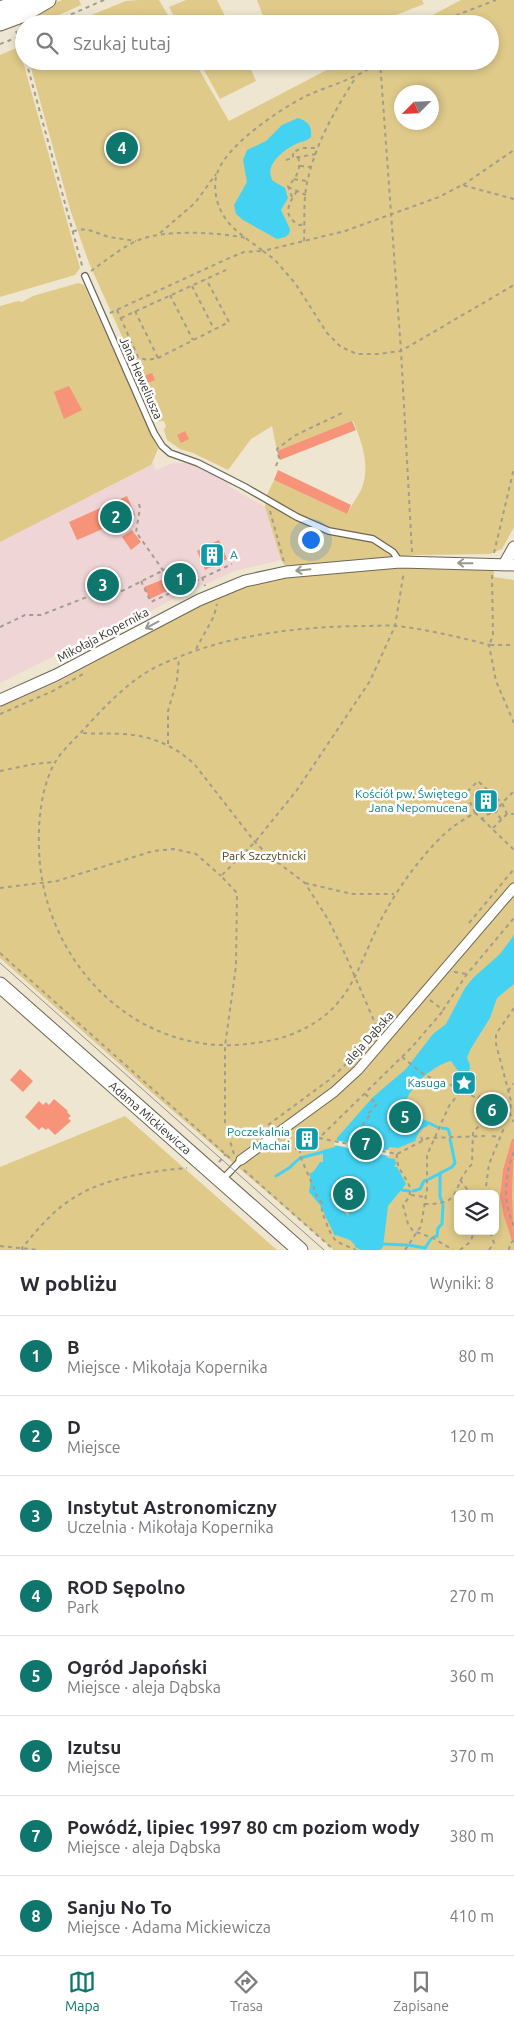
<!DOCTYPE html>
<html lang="pl">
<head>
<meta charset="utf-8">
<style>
  :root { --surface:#fff; --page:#f2f2f3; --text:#2b2b33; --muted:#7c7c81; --line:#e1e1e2; --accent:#0f766e }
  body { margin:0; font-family:Ubuntu,sans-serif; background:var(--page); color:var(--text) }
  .controls { position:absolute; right:15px; bottom:15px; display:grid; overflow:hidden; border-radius:8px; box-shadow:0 2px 8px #0003 }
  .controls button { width:45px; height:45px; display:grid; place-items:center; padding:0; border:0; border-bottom:1px solid var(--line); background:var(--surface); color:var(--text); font:25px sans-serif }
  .compass { position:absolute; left:394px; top:85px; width:45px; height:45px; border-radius:50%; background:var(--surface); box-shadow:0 2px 8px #0003; rotate:246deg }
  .you { position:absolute; left:310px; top:539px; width:18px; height:18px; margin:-12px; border:4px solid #fff; border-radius:50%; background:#1a73e8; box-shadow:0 0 0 8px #1a73e833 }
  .badge { display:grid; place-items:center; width:32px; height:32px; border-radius:50%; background:var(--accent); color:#fff; font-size:16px; font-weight:700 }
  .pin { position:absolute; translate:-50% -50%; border:2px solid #fff; box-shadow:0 1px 5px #0006 }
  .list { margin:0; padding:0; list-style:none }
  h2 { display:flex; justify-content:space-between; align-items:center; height:65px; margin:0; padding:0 20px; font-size:21px }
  h2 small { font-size:16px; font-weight:400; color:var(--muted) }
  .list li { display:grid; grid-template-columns:32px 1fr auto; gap:15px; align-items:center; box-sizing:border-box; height:80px; padding:0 20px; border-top:1px solid var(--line) }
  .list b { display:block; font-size:19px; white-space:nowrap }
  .list p { margin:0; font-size:16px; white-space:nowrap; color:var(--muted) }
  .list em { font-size:16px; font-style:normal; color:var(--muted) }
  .icon { flex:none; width:28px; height:28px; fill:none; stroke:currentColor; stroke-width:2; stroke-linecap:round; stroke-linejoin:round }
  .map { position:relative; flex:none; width:514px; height:1250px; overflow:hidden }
  .search { position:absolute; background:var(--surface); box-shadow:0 2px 8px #0003; left:15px; right:15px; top:15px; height:55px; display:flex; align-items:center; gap:12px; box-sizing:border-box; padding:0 18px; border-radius:28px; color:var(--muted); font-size:19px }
  .sheet { height:705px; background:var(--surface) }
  nav { display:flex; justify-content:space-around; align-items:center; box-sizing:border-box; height:70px; border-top:1px solid var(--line); background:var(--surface); font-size:14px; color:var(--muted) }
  nav a { display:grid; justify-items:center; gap:2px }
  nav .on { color:var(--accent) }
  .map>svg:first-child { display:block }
  .education { fill:#f0d5d7 }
  .green { fill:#dfca8a; fill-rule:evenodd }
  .water { fill:#44d2f3; fill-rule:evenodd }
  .pier { fill:#eee6d0 }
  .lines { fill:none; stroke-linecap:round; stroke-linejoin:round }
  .stream { stroke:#44d2f3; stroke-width:3 }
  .building { fill:#f69379 }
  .service-casing { stroke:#6d6653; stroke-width:8 }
  .pedestrian-casing { stroke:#6d6653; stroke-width:11 }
  .minor-casing { stroke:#6d6653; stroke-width:13 }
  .secondary-casing { stroke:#6d6653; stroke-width:17 }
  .path { stroke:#a29d8c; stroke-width:2; stroke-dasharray:4 4; stroke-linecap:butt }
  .service { stroke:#fff; stroke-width:5.5 }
  .pedestrian { stroke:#fff; stroke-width:9 }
  .minor { stroke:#fff; stroke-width:11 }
  .secondary { stroke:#fff; stroke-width:15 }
  .tram { stroke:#969181; stroke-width:1 }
  .oneway { stroke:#989893 }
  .labels { text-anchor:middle; stroke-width:5; stroke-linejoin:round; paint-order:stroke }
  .street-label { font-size:12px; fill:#323027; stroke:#fff }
  .culture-label { font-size:12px; fill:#0d838f; stroke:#fff; text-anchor:end }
  .park-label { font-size:12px; fill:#504318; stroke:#fff }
</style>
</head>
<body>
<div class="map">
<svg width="514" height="1250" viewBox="0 0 514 1250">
  <rect width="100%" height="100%" fill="#eee6d0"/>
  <!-- education -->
  <polygon class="education" points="153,462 156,470 173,463 185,463 197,466 214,474 228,483 228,486 265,507 281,560 235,571 175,598 115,630 112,627 0,683 0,542 151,465"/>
  <!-- green -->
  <g class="green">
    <polygon points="62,0 79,0 81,5 39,24 24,24 24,29 21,28 17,20"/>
    <polygon points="139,0 159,0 173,24 69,24 126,1"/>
    <polygon points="186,0 217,0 229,24 178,24 169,7"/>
    <polygon points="257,0 422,0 424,4 373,24 266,24"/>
    <path d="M 461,0 L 514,0 L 514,527 L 502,549 L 490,554 L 416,555 L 286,567 L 281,560 L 265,507 L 267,495 L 274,480 L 347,514 C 351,506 357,498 361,490 C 371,468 362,441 353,421 L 277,451 L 272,426 L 251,439 L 228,470 L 193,453 L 180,449 L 167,440 L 164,430 L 166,426 L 164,421 L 159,421 L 152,417 L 135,376 L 139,374 L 89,263 L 70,209 L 29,61 L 194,61 L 229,121 L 344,61 L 490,61 L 490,24 L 416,24 ZM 402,92 L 432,92 L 432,122 L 402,122 Z"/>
    <polygon points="19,47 80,268 75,275 0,297 0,55"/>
    <polygon points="199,61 247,61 256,81 220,99"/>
    <polygon points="78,283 84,285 158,449 151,465 0,542 0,306 18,301 22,302 33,296"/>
    <path d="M 439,567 L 494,567 L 494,577 L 514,580 L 514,1250 L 334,1250 L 151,1092 L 0,958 L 0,707 L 58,682 L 208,601 L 250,584 L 301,574 L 375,568 ZM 458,1194 L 495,1194 L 495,1231 L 458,1231 Z"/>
    <polygon points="125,1116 277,1250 0,1250 0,1167"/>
  </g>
  <!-- water -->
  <g class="water">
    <path d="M 298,118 C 309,122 312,126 311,137 C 306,142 302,141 296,144 C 283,150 263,166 273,181 L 285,188 L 288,198 L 281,210 L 290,229 L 289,234 L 285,237 L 277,239 L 243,220 L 236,214 L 234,205 L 247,182 L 243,160 L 247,150 L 266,141 L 282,125 Z"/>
    <path d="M 514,935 L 514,984 L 497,998 L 490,1018 L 470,1050 L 467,1058 L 470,1065 L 469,1074 L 464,1078 L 462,1077 L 451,1061 C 430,1066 400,1094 404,1117 L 408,1122 L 413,1124 L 423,1119 L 429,1122 L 428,1126 C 420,1128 418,1134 415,1141 L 398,1148 L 390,1147 L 387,1150 L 386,1155 L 388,1158 L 395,1159 L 396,1164 L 394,1167 L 397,1167 L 406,1184 L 388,1206 L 383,1247 L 380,1250 L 361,1250 L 355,1247 L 355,1245 L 350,1240 L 336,1235 L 335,1236 L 320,1205 L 309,1192 L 311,1179 L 309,1174 L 314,1171 L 320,1162 L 323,1162 L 323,1150 L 335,1147 L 337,1138 L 373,1097 L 406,1069 L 433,1034 L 446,1024 L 465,988 L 473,978 L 500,954 ZM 349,1190 L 351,1192 L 348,1199 L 350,1209 L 348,1216 C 340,1208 341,1197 349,1190 Z"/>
  </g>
  <!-- pier -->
  <polygon class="pier" points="335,1140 390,1151 389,1156 334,1145"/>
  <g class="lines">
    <!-- stream -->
    <g class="stream">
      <polyline points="429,1123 437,1127"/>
      <polyline points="442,1128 448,1129 450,1135"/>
      <polyline points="440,1173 440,1196 442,1202"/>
      <polyline points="276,1176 289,1168 300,1158 323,1152"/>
      <polyline points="429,1179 452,1167 455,1163 450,1139"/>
      <polyline points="402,1190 409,1191"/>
      <polyline points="413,1191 420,1189 424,1181 426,1180"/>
      <polyline points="434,1237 437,1236 438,1228 442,1224 443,1205"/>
      <polyline points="383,1244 406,1245"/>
      <polyline points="408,1245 425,1248 431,1239"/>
    </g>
  </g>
  <!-- building -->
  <g class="building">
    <polygon points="152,373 155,380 148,383 144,376"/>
    <polygon points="69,386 82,410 64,419 54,392"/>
    <polygon points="352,421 356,430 280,460 277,451"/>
    <polygon points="185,431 189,439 181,443 177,435"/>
    <polygon points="278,470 351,505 347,514 274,480"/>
    <polygon points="127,496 135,515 77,540 69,522"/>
    <polygon points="132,530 141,542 131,550 122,537"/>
    <polygon points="219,540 227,559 205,570 197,551"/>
    <polygon points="182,572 186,582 150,599 144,587"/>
    <polygon points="478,788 494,801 486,810 473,795"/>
    <polygon points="20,1069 33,1081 23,1092 10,1080"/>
    <polygon points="54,1099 68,1111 67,1112 71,1116 68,1118 71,1121 55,1135 48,1128 46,1130 42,1127 39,1130 25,1117 39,1101 43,1105 46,1102 49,1105"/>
    <polygon points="512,1139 514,1139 512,1195 514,1241 512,1241 504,1216 500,1197 503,1170"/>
    <polygon points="367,1142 372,1146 371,1153 364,1156 359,1151 361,1144"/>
  </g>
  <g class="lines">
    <defs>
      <g id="service">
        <polyline points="85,276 154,433 162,446 170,453 198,463 245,487 297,517 329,531 373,539 393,552 400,562"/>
        <polyline points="223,1179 241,1160"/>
      </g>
      <polyline id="pedestrian" points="241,1160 334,1092 358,1070 514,888"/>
      <g id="minor">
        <polyline points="505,563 514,547"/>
        <polyline points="0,700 56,675 199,600 245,581 286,572 400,562 514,565"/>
      </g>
      <g id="secondary">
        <polyline points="0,9 27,0"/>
        <polyline points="0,23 24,14 48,0"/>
        <polyline points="0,985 300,1250"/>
      </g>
    </defs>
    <!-- service casing -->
    <use href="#service" class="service-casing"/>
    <!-- pedestrian casing -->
    <use href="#pedestrian" class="pedestrian-casing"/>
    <!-- minor casing -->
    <use href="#minor" class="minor-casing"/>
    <!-- secondary casing -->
    <use href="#secondary" class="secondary-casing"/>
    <!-- path -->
    <g class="path">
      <polyline points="49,24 104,0"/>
      <polyline points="442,24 457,15 496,0"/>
      <polyline points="16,31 24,54"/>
      <polyline points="0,44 24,35"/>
      <polyline points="26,61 83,269"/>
      <polyline points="380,61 401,351 412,552"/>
      <polyline points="316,154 293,158 293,152 303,148 318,148"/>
      <polyline points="286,160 293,158"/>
      <polyline points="300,166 311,167"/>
      <polyline points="294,179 306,181"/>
      <polyline points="463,185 514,150"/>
      <polyline points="288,187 306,195"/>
      <path d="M 297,191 C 288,205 282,215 299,225 L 305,224"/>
      <path d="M 292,197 L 288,186 C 296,178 302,169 298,157"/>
      <polyline points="514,199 462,185 439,197 345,231 263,251 274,259 295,283 327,333 341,347 357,354 378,354 401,351 514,285"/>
      <polyline points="73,231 86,229 109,237 136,241"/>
      <polyline points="160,233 195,203 216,174"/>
      <path d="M 304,241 C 305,222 303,201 307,183 C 315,144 335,110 356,77"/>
      <path d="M 262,250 C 247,239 229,228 221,211 C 216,202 213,184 217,174 C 225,146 279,110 304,97 C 329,85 358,79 380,61"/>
      <path d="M 91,271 C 105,261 120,249 136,241 C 163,229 216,232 246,238"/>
      <polyline points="192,286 214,329"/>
      <polyline points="170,295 193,340"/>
      <polyline points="117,310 138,357 147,360 158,358 229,322 206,279"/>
      <polyline points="135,311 158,358"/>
      <polyline points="110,313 227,259 244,252 262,251"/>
      <polyline points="121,318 226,270"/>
      <polyline points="276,466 279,458 277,449 294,436 344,412"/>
      <polyline points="139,504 140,508 136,532 177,590"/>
      <polyline points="270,511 284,562"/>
      <polyline points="494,553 514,468"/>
      <polyline points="492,575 493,636 489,645 514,645"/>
      <polyline points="202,577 205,586"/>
      <polyline points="141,581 151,602 232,564"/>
      <polyline points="0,627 25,615 41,615 87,597 116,594 180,562 190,583"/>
      <polyline points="196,649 214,616 217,604"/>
      <polyline points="0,714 53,691 83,674"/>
      <path d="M 514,723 L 496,681 L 489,645 C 459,637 429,630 398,626 C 386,625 373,626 361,626 C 292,627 219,636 156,667 C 130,680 106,705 86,727 C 76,738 61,751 54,764 C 41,789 38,821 39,849 C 42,959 133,1057 248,1044 C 262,1042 277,1040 290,1035 C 357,1009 356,962 388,907 C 402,882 431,843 454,826 C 461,821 468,817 475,813 L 482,819 L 486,815 L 496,812 L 502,803 L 514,791"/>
      <path d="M 83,733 C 96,734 108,733 122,734 C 150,735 176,746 195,765 L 255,842 L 268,855 L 305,883 L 329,921 L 345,954 L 379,1032"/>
      <polyline points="168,744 168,711 177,680 179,658"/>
      <polyline points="0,771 34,764 55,762"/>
      <polyline points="494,809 501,819"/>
      <polyline points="475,813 466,793 478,781 502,803 507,814"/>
      <polyline points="482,819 514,850"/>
      <polyline points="493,828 507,814 514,814"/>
      <polyline points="305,883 352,894 394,894"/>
      <polyline points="0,888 57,881 153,851 174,849 196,854 221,876"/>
      <polyline points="469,923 514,869"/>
      <polyline points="0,953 231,1159"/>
      <polyline points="454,972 467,974"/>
      <polyline points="430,1000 443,1010 467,974 514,918"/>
      <polyline points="514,1008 496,1034 496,1044 511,1101 510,1114 514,1122"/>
      <path d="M 402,1057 L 426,1076 L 449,1084 L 492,1106 L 485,1120 L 473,1132 L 472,1164 C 449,1188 465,1205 424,1204"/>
      <polyline points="455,1087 461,1075"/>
      <polyline points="508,1091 514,1083"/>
      <polyline points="478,1099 481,1094"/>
      <polyline points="268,1125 329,1080 359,1052"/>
      <polyline points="362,1125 370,1115 368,1114 377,1104 365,1094"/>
      <polyline points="492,1136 499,1137"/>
      <polyline points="421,1137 423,1142"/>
      <polyline points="319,1138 397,1154 428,1138 485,1136"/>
      <polyline points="280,1144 293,1149 310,1147 412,1047 442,1012"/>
      <path d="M 300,1149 L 300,1156 L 314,1188 L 314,1192 L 322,1203 C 321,1211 323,1215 326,1222 C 334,1244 336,1241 356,1250"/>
      <path d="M 514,1152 C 504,1176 503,1203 514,1226"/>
      <polyline points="234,1154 225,1125 225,1046 236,966 237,893 221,876 255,842 297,790 370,681 395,626 403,577 405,573"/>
      <path d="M 397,1154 C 394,1176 423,1184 403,1205 L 408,1224 L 413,1231 L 433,1238 L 453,1250"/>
      <polyline points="219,1162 226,1154"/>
      <polyline points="244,1170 334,1250"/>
      <polyline points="460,1180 471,1194"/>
      <polyline points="485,1194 489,1164 504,1128"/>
      <polyline points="411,1195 425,1197"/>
      <polyline points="0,1246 39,1250"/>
      <path d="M 23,1250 L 22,1248 C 37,1230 54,1209 75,1197 C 105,1178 151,1171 187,1168"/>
      <polyline points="405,1250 421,1226 427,1189 427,1155 449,1106 464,1087 477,1089"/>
      <polyline points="460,1250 471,1241 474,1231"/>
      <polyline points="489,1250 494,1243 490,1231"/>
      <polyline points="509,1250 510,1243 514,1241"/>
    </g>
    <!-- service -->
    <use href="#service" class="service"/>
    <!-- pedestrian -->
    <use href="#pedestrian" class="pedestrian"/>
    <!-- minor -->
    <use href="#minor" class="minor"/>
    <!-- secondary -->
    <use href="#secondary" class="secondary"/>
    <!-- tram -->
    <polyline class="tram" points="0,963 324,1250"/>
  </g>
  <!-- one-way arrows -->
  <defs><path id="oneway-shaft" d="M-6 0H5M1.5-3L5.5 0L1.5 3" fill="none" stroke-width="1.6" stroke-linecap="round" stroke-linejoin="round" transform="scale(1.25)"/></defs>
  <g class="oneway">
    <use href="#oneway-shaft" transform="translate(465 563) rotate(-179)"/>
    <use href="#oneway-shaft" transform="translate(303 570) rotate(174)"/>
    <use href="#oneway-shaft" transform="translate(152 625) rotate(152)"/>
  </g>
  <!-- icons -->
  <defs>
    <symbol id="building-square" viewBox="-11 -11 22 22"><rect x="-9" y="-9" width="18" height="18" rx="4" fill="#0f9aa8" stroke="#fff"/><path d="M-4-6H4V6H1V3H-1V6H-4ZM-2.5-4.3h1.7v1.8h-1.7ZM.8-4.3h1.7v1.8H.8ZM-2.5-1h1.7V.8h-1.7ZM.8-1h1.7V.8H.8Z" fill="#fff"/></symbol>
    <symbol id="sight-square" viewBox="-11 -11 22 22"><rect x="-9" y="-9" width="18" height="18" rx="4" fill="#0f9aa8" stroke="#fff"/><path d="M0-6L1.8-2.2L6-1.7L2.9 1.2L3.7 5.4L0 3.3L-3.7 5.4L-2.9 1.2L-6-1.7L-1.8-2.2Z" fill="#fff"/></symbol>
  </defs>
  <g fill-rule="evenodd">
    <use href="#building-square" x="198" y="541" width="28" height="28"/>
    <use href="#building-square" x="472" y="787" width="28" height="28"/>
    <use href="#sight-square" x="450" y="1069" width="28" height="28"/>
    <use href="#building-square" x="293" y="1125" width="28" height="28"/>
  </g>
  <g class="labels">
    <!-- street labels -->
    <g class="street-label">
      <text transform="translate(141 378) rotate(66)" y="4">Jana Heweliusza</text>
      <text transform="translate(103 635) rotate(-28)" y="4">Mikołaja Kopernika</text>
      <text transform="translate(369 1038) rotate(-48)" y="4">aleja Dąbska</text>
      <text transform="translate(150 1118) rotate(41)" y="4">Adama Mickiewicza</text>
    </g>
    <!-- culture labels -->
    <g class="culture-label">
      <text x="230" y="559" text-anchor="start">A</text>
      <text x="468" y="798">Kościół pw. Świętego<tspan x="468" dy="14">Jana Nepomucena</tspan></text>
      <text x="446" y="1087">Kasuga</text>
      <text x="290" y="1136">Poczekalnia<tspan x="290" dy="14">Machai</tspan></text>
    </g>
    <!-- park labels -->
    <g class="park-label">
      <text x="264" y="860">Park Szczytnicki</text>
    </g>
  </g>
</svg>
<div class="controls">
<button><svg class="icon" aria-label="layers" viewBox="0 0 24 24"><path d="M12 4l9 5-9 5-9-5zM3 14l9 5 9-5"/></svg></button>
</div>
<svg class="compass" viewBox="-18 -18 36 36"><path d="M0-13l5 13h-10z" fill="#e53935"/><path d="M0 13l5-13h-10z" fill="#7c7c81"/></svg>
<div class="you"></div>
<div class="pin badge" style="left:180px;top:579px">1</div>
<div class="pin badge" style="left:116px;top:517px">2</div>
<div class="pin badge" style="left:103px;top:585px">3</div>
<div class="pin badge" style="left:122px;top:148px">4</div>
<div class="pin badge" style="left:405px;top:1117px">5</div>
<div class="pin badge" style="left:492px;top:1110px">6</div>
<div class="pin badge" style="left:366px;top:1144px">7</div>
<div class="pin badge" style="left:349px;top:1194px">8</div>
<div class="search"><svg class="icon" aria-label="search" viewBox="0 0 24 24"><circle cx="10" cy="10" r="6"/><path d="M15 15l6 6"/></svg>Szukaj tutaj</div>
</div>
<section class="sheet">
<h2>W pobliżu<small>Wyniki: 8</small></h2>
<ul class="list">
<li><span class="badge">1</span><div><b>B</b><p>Miejsce · Mikołaja Kopernika</p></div><em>80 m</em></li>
<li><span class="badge">2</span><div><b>D</b><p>Miejsce</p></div><em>120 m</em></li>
<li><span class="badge">3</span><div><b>Instytut Astronomiczny</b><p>Uczelnia · Mikołaja Kopernika</p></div><em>130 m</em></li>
<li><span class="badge">4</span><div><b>ROD Sępolno</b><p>Park</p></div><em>270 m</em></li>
<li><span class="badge">5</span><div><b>Ogród Japoński</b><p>Miejsce · aleja Dąbska</p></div><em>360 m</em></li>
<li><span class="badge">6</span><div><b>Izutsu</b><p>Miejsce</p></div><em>370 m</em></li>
<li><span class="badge">7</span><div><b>Powódź, lipiec 1997 80 cm poziom wody</b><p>Miejsce · aleja Dąbska</p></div><em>380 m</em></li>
<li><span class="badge">8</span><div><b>Sanju No To</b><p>Miejsce · Adama Mickiewicza</p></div><em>410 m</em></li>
</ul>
</section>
<nav>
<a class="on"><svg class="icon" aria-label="map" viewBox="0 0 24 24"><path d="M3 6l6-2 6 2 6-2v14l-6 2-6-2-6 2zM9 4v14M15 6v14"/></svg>Mapa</a>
<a><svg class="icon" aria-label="directions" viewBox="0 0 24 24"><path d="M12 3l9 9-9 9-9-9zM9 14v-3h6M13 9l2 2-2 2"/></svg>Trasa</a>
<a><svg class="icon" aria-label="saved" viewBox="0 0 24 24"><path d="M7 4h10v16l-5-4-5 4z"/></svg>Zapisane</a>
</nav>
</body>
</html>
